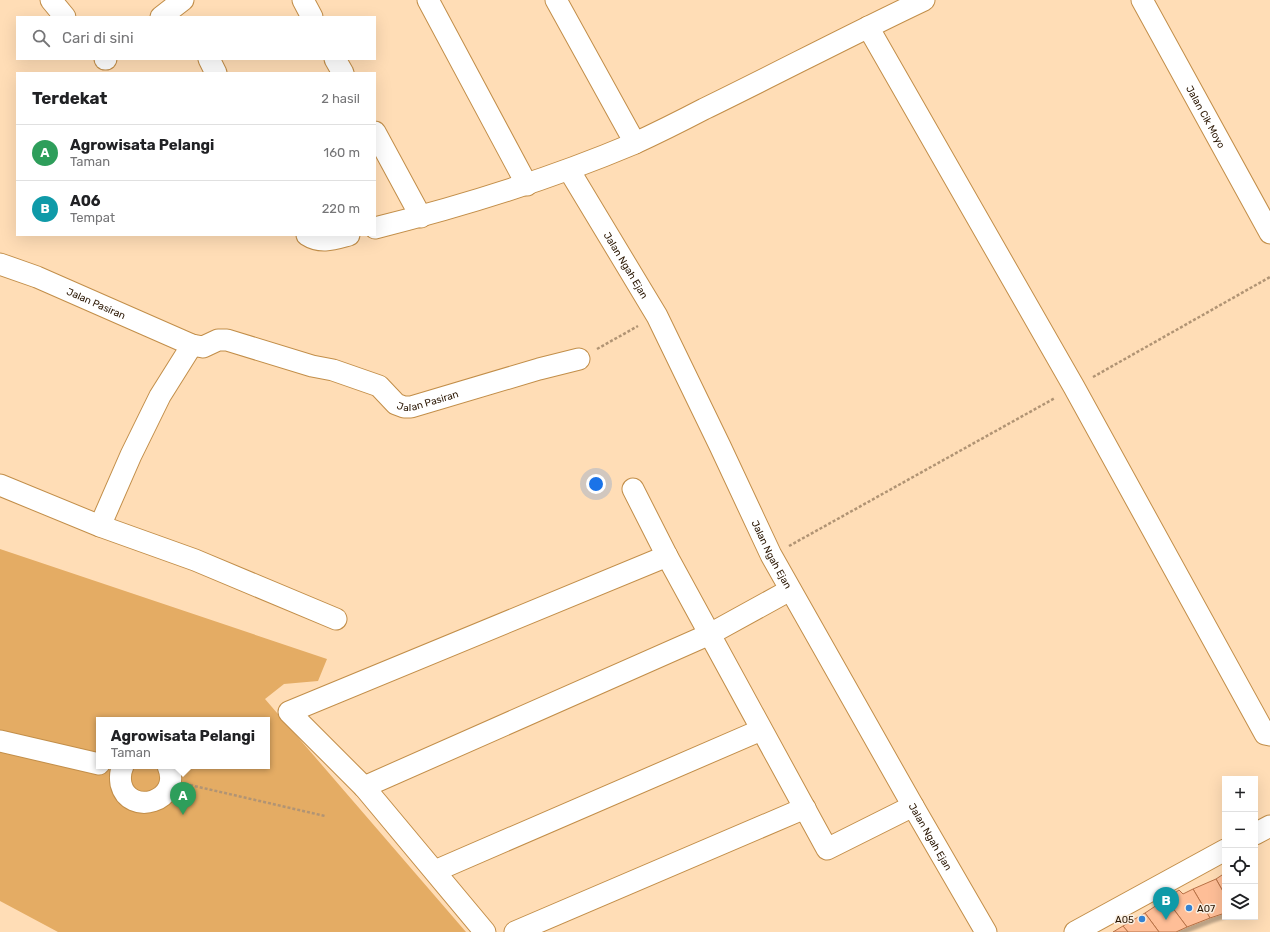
<!DOCTYPE html>
<html lang="id">
<head>
<meta charset="utf-8">
<style>
  :root { --surface:#fff; --page:#f2f2f2; --text:#202124; --muted:#757577; --line:#e0e0e0; --accent:#0f766e }
  body { margin:0; font-family:Rubik,sans-serif; background:var(--page); color:var(--text) }
  .controls { position:absolute; right:12px; bottom:12px; display:grid; overflow:hidden; border-radius:0px; box-shadow:0 4px 16px #0002 }
  .controls button { width:36px; height:36px; display:grid; place-items:center; padding:0; border:0; border-bottom:1px solid var(--line); background:var(--surface); color:var(--text); font:20px sans-serif }
  .you { position:absolute; left:596px; top:484px; width:14px; height:14px; margin:-10px; border:3px solid #fff; border-radius:50%; background:#1a73e8; box-shadow:0 0 0 6px #1a73e833 }
  .badge { display:grid; place-items:center; width:26px; height:26px; border-radius:50%; background:var(--accent); color:#fff; font-size:13px; font-weight:700 }
  .pin { position:absolute; translate:-50% -33px; filter:drop-shadow(0 1px 2px #0008) }
  .pin::after { content:''; position:absolute; top:21px; width:14px; height:12px; background:inherit; clip-path:polygon(0 0,100% 0,50% 100%) }
  .popup { position:absolute; left:96px; top:717px; width:174px; height:52px; box-sizing:border-box; display:grid; place-content:center; border-radius:0px; background:var(--surface); filter:drop-shadow(0 1px 3px #0005); font-size:13px; white-space:nowrap; color:var(--muted) }
  .popup b { font-size:15px; color:var(--text) }
  .popup::after { content:''; position:absolute; left:50%; top:100%; margin-left:-8px; border:8px solid transparent; border-top-color:var(--surface) }
  .list { margin:0; padding:0; list-style:none }
  h2 { display:flex; justify-content:space-between; align-items:center; height:52px; margin:0; padding:0 16px; font-size:17px }
  h2 small { font-size:13px; font-weight:400; color:var(--muted) }
  .list li { display:grid; grid-template-columns:26px 1fr auto; gap:12px; align-items:center; box-sizing:border-box; height:56px; padding:0 16px; border-top:1px solid var(--line) }
  .list b { display:block; font-size:15px; white-space:nowrap }
  .list p { margin:0; font-size:13px; white-space:nowrap; color:var(--muted) }
  .list em { font-size:13px; font-style:normal; color:var(--muted) }
  .icon { flex:none; width:22px; height:22px; fill:none; stroke:currentColor; stroke-width:2; stroke-linecap:round; stroke-linejoin:round }
  .map { position:relative; flex:none; width:1270px; height:932px; overflow:hidden }
  .search { position:absolute; background:var(--surface); box-shadow:0 4px 16px #0002; left:16px; top:16px; width:360px; height:44px; display:flex; align-items:center; gap:10px; box-sizing:border-box; padding:0 14px; border-radius:0px; color:var(--muted); font-size:15px }
  .panel { position:absolute; background:var(--surface); box-shadow:0 4px 16px #0002; left:16px; top:72px; width:360px; height:164px; border-radius:0px }
  .map>svg:first-child { display:block }
  .green { fill:#e4ac64; fill-rule:evenodd }
  .building { fill:#febe97; stroke:#b77146; filter:url(#shadow) }
  .lines { fill:none; stroke-linecap:round; stroke-linejoin:round }
  .minor-casing { stroke:#c28e49; stroke-width:23 }
  .path { stroke:#b19474; stroke-width:2.5; stroke-dasharray:3 2; stroke-linecap:butt }
  .minor { stroke:#fff; stroke-width:21 }
  .poi-dot { fill:#3382d2; stroke:#faefe2; stroke-width:1.5 }
  .labels { text-anchor:middle; stroke-width:3; stroke-linejoin:round; paint-order:stroke }
  .street-label { font-size:10px; fill:#291500; stroke:#faefe2 }
  .poi-label { font-size:10px; fill:#291500; stroke:#faefe2; text-anchor:start }
</style>
</head>
<body>
<div class="map">
<svg width="1270" height="932" viewBox="0 0 1270 932">
  <defs>
    <filter id="shadow"><feDropShadow dx="2.5" dy="4.5" stdDeviation="1" flood-color="#0004"/></filter>
  </defs>
  <rect width="100%" height="100%" fill="#ffddb6"/>
  <!-- green -->
  <path class="green" d="M 0,549 L 327,659 L 318,681 L 284,684 L 265,699 L 466,932 L 58,932 L 0,901 ZM 99,720 L 267,720 L 267,766 L 99,766 Z"/>
  <!-- building -->
  <g class="building">
    <polygon points="1225,873 1225,895 1216,879"/>
    <polygon points="1216,879 1225,895 1225,913 1210,918 1193,889"/>
    <polygon points="1193,889 1210,918 1187,927 1166,899 1179,890 1183,894"/>
    <polygon points="1166,899 1187,927 1176,932 1159,932 1145,913"/>
    <polygon points="1145,913 1159,932 1128,932 1123,926"/>
    <polygon points="1123,926 1128,932 1113,932"/>
  </g>
  <g class="lines">
    <defs>
      <g id="minor">
        <polyline points="51,0 65,17"/>
        <polyline points="303,0 312,17"/>
        <polyline points="428,0 527,185"/>
        <polyline points="556,0 635,143"/>
        <path id="s1" d="M 1142,0 L 1270,233"/>
        <polyline points="161,17 183,0"/>
        <polyline points="868,27 1074,387 1265,734 1270,735"/>
        <polyline points="105,59 106,59"/>
        <polyline points="209,59 216,73"/>
        <polyline points="335,59 343,73"/>
        <polyline points="375,132 421,217"/>
        <path id="s2" d="M 569,170 L 657,316 L 720,446 L 771,555 L 913,806 L 986,932"/>
        <path d="M 375,228 C 463,206 550,179 633,144 C 657,133 681,121 704,109 C 778,73 850,35 924,0"/>
        <path d="M 307,235 C 321,244 334,239 349,235"/>
        <path id="s3" d="M 0,264 L 37,277 L 192,345 L 203,347 L 218,340 L 227,340 L 312,366 L 333,370 L 379,386 L 396,404 L 404,407 L 411,407 L 539,369 L 579,359"/>
        <polyline points="0,485 100,526 195,560 336,619"/>
        <polyline points="633,489 667,556 827,849 913,806"/>
        <polyline points="100,526 131,455 160,396 192,345"/>
        <polyline points="0,741 99,764"/>
        <path d="M 123,766 C 120,772 120,778 121,784 C 129,817 183,802 168,766"/>
        <polyline points="364,787 710,634 790,590"/>
        <polyline points="1255,834 1270,826"/>
        <polyline points="435,871 761,730"/>
        <polyline points="485,932 364,787 289,712 667,556"/>
        <polyline points="515,932 805,808"/>
        <polyline points="1075,932 1225,850"/>
      </g>
    </defs>
    <!-- minor casing -->
    <use href="#minor" class="minor-casing"/>
    <!-- path -->
    <g class="path">
      <polyline points="597,349 638,326"/>
      <polyline points="1093,377 1270,277"/>
      <polyline points="789,546 1055,398"/>
      <polyline points="190,785 325,816"/>
    </g>
    <!-- minor -->
    <use href="#minor" class="minor"/>
  </g>
  <!-- markers -->
  <g class="poi-dot">
    <circle cx="1189" cy="908" r="4"/>
    <circle cx="1142" cy="919" r="4"/>
  </g>
  <g class="labels">
    <!-- street labels -->
    <g class="street-label">
      <text dy="4" stroke="none"><textPath href="#s1" startOffset="133">Jalan Cik Moyo</textPath></text>
      <text dy="4" stroke="none"><textPath href="#s2" startOffset="111">Jalan Ngah Ejan</textPath></text>
      <text dy="4" stroke="none"><textPath href="#s3" startOffset="104">Jalan Pasiran</textPath></text>
      <text dy="4" stroke="none"><textPath href="#s3" startOffset="462">Jalan Pasiran</textPath></text>
      <text dy="4" stroke="none"><textPath href="#s2" startOffset="435">Jalan Ngah Ejan</textPath></text>
      <text dy="4" stroke="none"><textPath href="#s2" startOffset="759">Jalan Ngah Ejan</textPath></text>
    </g>
    <!-- poi labels -->
    <g class="poi-label">
      <text x="1197" y="912">A07</text>
      <text x="1134" y="923" text-anchor="end">A05</text>
    </g>
  </g>
</svg>
<div class="controls">
<button>+</button>
<button>−</button>
<button><svg class="icon" aria-label="locate" viewBox="0 0 24 24"><circle cx="12" cy="12" r="6"/><path d="M12 2v4M12 18v4M2 12h4M18 12h4"/></svg></button>
<button><svg class="icon" aria-label="layers" viewBox="0 0 24 24"><path d="M12 4l9 5-9 5-9-5zM3 14l9 5 9-5"/></svg></button>
</div>
<div class="you"></div>
<div class="pin badge" style="left:183px;top:815px;background:#2e9e5b">A</div>
<div class="popup"><b>Agrowisata Pelangi</b>Taman</div>
<div class="pin badge" style="left:1166px;top:920px;background:#0f9aa8">B</div>
<div class="search"><svg class="icon" aria-label="search" viewBox="0 0 24 24"><circle cx="10" cy="10" r="6"/><path d="M15 15l6 6"/></svg>Cari di sini</div>
<section class="panel">
<h2>Terdekat<small>2 hasil</small></h2>
<ul class="list">
<li><span class="badge" style="background:#2e9e5b">A</span><div><b>Agrowisata Pelangi</b><p>Taman</p></div><em>160 m</em></li>
<li><span class="badge" style="background:#0f9aa8">B</span><div><b>A06</b><p>Tempat</p></div><em>220 m</em></li>
</ul>
</section>
</div>
</body>
</html>
